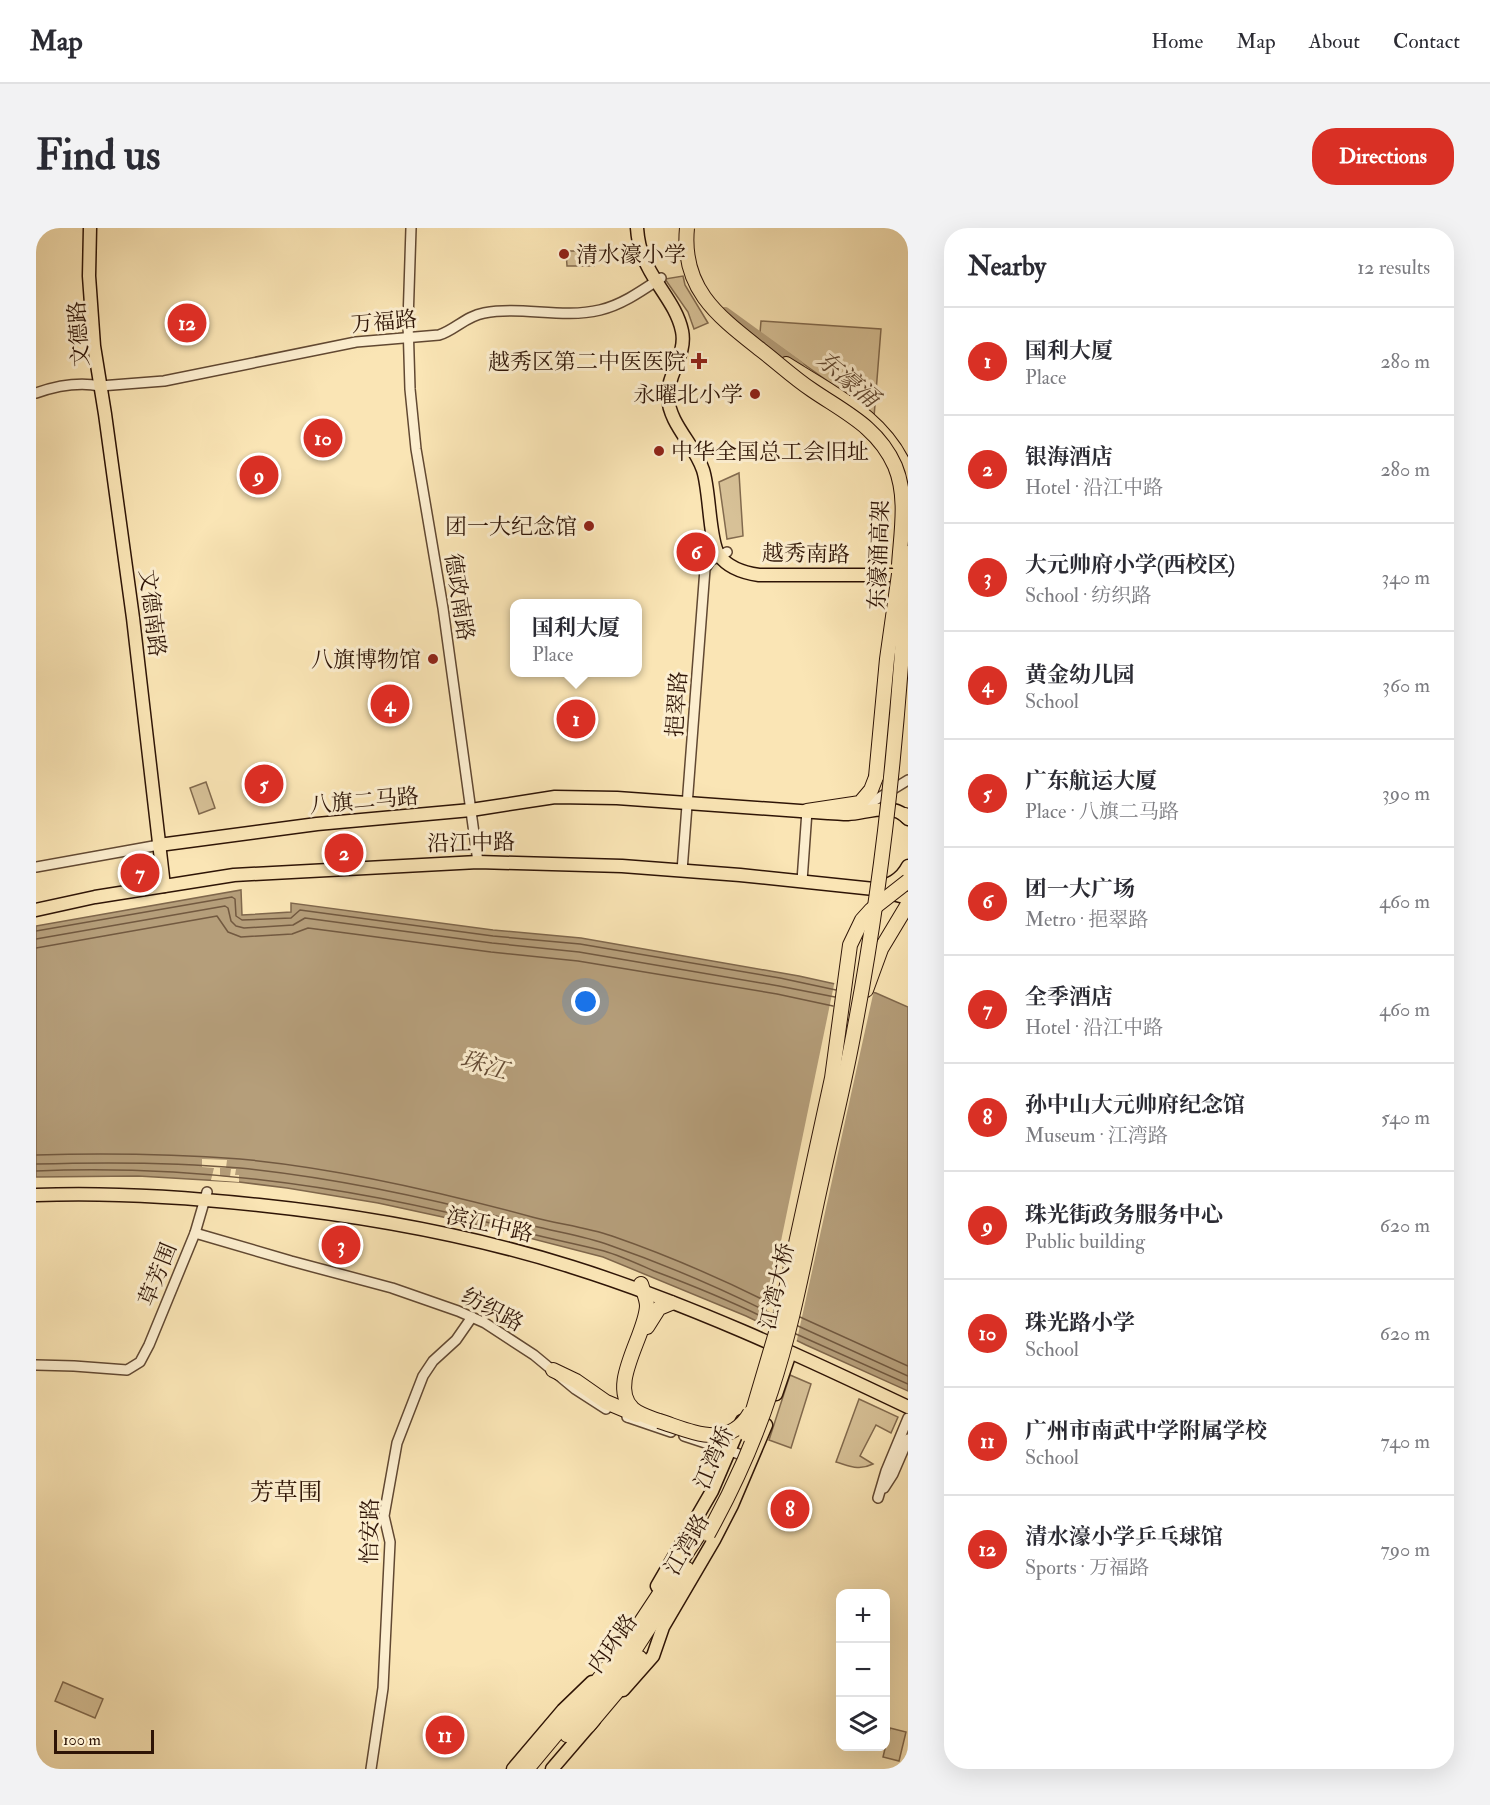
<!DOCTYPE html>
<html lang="en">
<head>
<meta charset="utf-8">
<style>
  :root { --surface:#fff; --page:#f2f2f3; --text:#2b2b33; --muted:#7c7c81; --line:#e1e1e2; --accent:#d93025 }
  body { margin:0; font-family:"IM FELL Double Pica","Noto Serif SC",serif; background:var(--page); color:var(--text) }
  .controls { position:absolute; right:18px; bottom:18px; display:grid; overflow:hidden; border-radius:12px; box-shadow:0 6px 24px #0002 }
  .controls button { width:54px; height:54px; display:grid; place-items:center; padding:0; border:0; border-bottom:2px solid var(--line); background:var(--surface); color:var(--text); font:30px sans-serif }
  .scale { position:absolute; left:18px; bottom:15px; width:100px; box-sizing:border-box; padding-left:6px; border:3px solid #2e1406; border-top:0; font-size:16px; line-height:21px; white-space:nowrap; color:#2e1406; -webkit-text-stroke:4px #fceecf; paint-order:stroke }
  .you { position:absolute; left:550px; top:774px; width:21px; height:21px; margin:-15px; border:4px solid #fff; border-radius:50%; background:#1a73e8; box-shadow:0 0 0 9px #1a73e833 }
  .badge { display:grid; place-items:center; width:39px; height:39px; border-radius:50%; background:var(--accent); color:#fff; font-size:20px; font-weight:700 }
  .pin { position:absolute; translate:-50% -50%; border:3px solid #fff; box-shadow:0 2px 6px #0006 }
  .popup { position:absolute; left:474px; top:371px; width:132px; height:78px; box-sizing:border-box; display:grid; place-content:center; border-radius:12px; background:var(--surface); filter:drop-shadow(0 2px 4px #0005); font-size:20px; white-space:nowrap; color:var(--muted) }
  .popup b { font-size:22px; color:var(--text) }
  .popup::after { content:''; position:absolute; left:50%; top:100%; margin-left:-12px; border:12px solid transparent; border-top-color:var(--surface) }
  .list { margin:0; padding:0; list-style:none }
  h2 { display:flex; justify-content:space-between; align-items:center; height:78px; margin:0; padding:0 24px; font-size:26px }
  h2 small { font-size:20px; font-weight:400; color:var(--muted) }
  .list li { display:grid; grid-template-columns:39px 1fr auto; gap:18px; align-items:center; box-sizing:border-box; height:108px; padding:0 24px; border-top:2px solid var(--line) }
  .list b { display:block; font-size:22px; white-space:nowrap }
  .list p { margin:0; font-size:20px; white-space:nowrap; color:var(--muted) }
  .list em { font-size:20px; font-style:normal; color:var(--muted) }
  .icon { flex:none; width:33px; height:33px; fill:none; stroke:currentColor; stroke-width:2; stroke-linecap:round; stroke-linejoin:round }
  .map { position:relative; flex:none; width:872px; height:1541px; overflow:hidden; border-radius:24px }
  header { display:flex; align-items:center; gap:36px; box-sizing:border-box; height:84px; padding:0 30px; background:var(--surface); border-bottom:2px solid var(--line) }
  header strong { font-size:28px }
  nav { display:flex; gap:33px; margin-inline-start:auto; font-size:21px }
  .intro { display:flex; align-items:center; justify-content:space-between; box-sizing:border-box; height:144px; padding:0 36px }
  h1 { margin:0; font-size:42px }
  .button { padding:15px 27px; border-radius:24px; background:var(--accent); color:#fff; font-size:21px; font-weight:700 }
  main { display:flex; gap:36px; padding:0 36px }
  aside { flex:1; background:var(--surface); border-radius:24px; box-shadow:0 6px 24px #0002 }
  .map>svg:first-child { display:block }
  .green { fill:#d7c197; stroke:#826a4e; stroke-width:1.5 }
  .water { fill:#b59e7a; stroke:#7f674c; stroke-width:1.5 }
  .pier { fill:#fae5b5 }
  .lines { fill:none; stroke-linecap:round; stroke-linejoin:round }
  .shore { stroke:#725940; stroke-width:1.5 }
  .river { stroke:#b59e7a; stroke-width:12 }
  .minor-casing { stroke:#614832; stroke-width:12 }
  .major-casing { stroke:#2e1406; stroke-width:15 }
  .highway-casing { stroke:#2e1406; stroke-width:16 }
  .minor { stroke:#fceecf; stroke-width:9 }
  .major { stroke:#fae5b5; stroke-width:12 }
  .highway { stroke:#fae5b5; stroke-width:14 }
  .highway-bridge-casing { stroke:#2e1406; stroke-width:16; stroke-linecap:butt }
  .highway-bridge { stroke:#fae5b5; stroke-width:14 }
  .poi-dot { fill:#8f2418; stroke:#fceecf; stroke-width:2 }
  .labels { text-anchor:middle; stroke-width:6; stroke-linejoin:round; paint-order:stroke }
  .poi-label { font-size:22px; fill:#2e1406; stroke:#fceecf; text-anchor:end }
  .street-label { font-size:22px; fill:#2e1406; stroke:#fceecf }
  .water-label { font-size:24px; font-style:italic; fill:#644b34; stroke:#fceecf }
  .neighbourhood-label { font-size:24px; fill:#2e1406; stroke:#fceecf }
</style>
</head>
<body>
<header>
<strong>Map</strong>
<nav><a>Home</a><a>Map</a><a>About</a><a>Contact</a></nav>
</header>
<div class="intro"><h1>Find us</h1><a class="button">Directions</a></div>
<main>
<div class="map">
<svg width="872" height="1541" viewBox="0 0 872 1541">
  <rect width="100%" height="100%" fill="#fae5b5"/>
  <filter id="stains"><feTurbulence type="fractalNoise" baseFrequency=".00333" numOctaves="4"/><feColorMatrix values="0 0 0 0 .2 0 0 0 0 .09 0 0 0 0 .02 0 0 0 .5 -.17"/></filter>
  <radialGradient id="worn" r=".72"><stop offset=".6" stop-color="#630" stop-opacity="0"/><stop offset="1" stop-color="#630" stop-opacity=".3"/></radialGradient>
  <!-- green -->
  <g class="green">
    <polygon points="530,23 558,23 558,38 531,38"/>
    <polygon points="647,48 649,57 672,95 658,101 652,84 629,51"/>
    <polygon points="725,93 845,101 838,189 807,164 724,105"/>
    <polygon points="703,245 707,308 691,311 683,254"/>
    <polygon points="170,554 179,580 163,586 154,560"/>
    <polygon points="754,1147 775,1156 755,1220 733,1212"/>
    <path d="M 823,1171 L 862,1189 L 855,1205 L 840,1197 L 824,1228 L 837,1236 C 823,1243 814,1238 800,1234 Z"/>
    <polygon points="27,1454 67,1471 59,1490 19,1473"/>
    <polygon points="854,1500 870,1504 863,1533 847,1529"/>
  </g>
  <!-- water -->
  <polygon class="water" points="205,662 206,687 255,684 255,675 457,702 545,710 763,748 840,765 872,779 872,1163 770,1117 710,1088 567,1029 439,996 342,975 251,960 203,954 102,948 0,949 0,698"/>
  <!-- pier -->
  <g class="pier">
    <polygon points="799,752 838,762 760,1116 727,1100"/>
    <polygon points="166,931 191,932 190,940 184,940 184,948 194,949 195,941 200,941 199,947 203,947 203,954 175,952 178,940 166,939"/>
  </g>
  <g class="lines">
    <!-- shore -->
    <g class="shore">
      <polyline points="0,703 196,669 199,671 200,688 206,692 255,690 264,682 457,708 544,716 744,750 800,762"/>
      <polyline points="0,711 189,678 192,680 195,693 200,698 208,700 257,697 269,690 456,715 543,724 743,758 799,769"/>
      <polyline points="0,720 181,688 192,704 205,709 256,706 272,700 455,724 542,733 741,766 797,778"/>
      <path d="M 0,927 C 68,925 136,926 204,931 C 302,940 401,963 496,989 C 522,996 550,999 576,1008 C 631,1027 686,1051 738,1077"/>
      <path d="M 0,936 C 68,934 136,934 204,940 C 302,950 399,971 494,997 C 520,1004 548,1008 573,1017 C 628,1036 684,1060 736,1086"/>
      <path d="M 0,943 C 167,936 328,960 488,1004 C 514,1011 541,1016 568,1023 C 585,1028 602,1036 618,1043 C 658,1058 697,1074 735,1093"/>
      <polyline points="764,1089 872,1138"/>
      <polyline points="762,1098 872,1148"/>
      <polyline points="760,1106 872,1156"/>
    </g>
    <!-- river -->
    <polyline class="river" points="689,85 762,138"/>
    <defs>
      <g id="minor">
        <polyline points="375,0 372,94 374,161 380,221 407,380 442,634"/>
        <path d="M 0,165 C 20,158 44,154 64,158 L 128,153 L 320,114 L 403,107 C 419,102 430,88 448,85 C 486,78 526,91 564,82 C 586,77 607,62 625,50"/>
        <polyline points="823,582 872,552"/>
        <polyline points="0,639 123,617"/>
        <polyline points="646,643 669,341 674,333 691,324"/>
        <polyline points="766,653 771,583"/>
        <polyline points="159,1005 255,1033 356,1060 422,1083 449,1095 498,1127 539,1161 570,1181"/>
        <polyline points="0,1137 38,1138 91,1142 104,1134 113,1117 159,1005 171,964"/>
        <polyline points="591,1189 635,1204"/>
        <polyline points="648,1208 715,1230"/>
        <polyline points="848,1260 857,1246 872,1211"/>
        <polyline points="842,1270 850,1243 872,1190"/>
        <polyline points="335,1541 347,1460 354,1314 348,1288 361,1215 387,1148 397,1133 420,1112 436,1089"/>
      </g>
      <g id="major">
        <polyline points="54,0 53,48 58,118 69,186 97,390 128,658"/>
        <path d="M 601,0 C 602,14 605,27 612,39 C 623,61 641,79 646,103 C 651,127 631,146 632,169 C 633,196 659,217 667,242 C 674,263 673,314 683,327 C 692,340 709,345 723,347 L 871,347"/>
        <path d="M 123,617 L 281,596 L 435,582 L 519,569 L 581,570 L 792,585 C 799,585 805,586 812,586 C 831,585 857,573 872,591"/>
        <path d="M 839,661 C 853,657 865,652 872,638"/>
        <polyline points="0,682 59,669 198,647 442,634 586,638 704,647 838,661 872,670"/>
        <path d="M 0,967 C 75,964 149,969 223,977 C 328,988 435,1007 536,1039 C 651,1075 763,1127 872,1179"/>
        <polyline points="740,1166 754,1125"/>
        <polyline points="621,1358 676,1263 706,1193"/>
        <polyline points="587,1462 617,1428 627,1399 678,1312 696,1277 730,1197"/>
        <polyline points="477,1541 527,1482 556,1454"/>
        <polyline points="516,1541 558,1492"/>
      </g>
      <g id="highway">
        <path d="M 750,136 C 797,166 852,191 872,247"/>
        <polyline points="771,583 824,575 835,562 840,549"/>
        <polyline points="869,587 872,589"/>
        <polyline points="830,762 845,721 872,676"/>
        <path d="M 605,1056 C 607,1063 611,1071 611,1078 C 610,1107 571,1158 597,1181 C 604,1187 615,1190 623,1193"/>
        <polyline points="611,1099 623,1080 635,1075"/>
        <polyline points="517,1142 540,1153 570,1174 601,1187"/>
        <polyline points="552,1498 584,1460 604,1430"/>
        <polyline points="531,1507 594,1429 651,1341"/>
        <polyline points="491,1541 536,1487 601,1400 665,1303"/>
      </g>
    </defs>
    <!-- minor casing -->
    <use href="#minor" class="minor-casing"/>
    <!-- major casing -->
    <use href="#major" class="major-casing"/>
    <!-- highway casing -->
    <use href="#highway" class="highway-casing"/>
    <!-- minor -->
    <use href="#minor" class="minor"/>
    <!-- major -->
    <use href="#major" class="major"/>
    <!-- highway -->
    <use href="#highway" class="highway"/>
    <defs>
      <g id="highway-bridge">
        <path d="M 651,0 C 645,61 682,88 725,122 C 742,135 758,150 776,162 C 808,184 842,199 859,238 C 872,269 865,305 863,337"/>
        <polyline points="840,549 851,431 863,346"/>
        <path d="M 623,1193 C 655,1203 692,1223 714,1185"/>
        <polyline points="710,1206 742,1098 796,850 814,717 826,692 835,682 872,653"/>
        <path d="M 672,1306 C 697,1261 719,1212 735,1163 C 758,1094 770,1022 786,951 C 797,900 810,849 819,798 C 849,642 864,484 872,325"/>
      </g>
    </defs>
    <!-- highway-bridge casing -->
    <use href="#highway-bridge" class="highway-bridge-casing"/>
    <!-- highway-bridge -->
    <use href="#highway-bridge" class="highway-bridge"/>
  </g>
  <!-- markers -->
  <g class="poi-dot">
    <circle cx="528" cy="26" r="6"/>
    <path d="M660 124h6v6h6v6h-6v6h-6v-6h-6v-6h6z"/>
    <circle cx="719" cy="166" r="6"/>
    <circle cx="623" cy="223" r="6"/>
    <circle cx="553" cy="298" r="6"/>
    <circle cx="397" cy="431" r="6"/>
  </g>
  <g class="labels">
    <!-- poi labels -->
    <g class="poi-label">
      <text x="540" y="34" text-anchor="start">清水濠小学</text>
      <text x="650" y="141">越秀区第二中医医院</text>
      <text x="707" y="174">永曜北小学</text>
      <text x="635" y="231" text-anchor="start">中华全国总工会旧址</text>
      <text x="541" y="306">团一大纪念馆</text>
      <text x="385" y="439">八旗博物馆</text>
    </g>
    <!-- street labels -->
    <g class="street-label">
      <text transform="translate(348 93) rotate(-5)" y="8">万福路</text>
      <text transform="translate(42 106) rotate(-94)" y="8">文德路</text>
      <text transform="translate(770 325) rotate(1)" y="8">越秀南路</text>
      <text transform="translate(842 327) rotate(-88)" y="8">东濠涌高架</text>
      <text transform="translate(424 369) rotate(81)" y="8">德政南路</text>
      <text transform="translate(117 385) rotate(83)" y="8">文德南路</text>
      <text transform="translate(640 476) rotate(-86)" y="8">挹翠路</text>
      <text transform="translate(328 572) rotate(-5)" y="8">八旗二马路</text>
      <text transform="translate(435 614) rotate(-1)" y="8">沿江中路</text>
      <text transform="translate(454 996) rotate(13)" y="8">滨江中路</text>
      <text transform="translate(121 1046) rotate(-68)" y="8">草芳围</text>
      <text transform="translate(740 1058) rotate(-77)" y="8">江湾大桥</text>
      <text transform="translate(457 1081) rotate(28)" y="8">纺织路</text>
      <text transform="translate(677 1229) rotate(-67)" y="8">江湾桥</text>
      <text transform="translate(333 1303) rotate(-89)" y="8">怡安路</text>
      <text transform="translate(650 1316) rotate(-60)" y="8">江湾路</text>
      <text transform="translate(576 1415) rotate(-54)" y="8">内环路</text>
    </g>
    <!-- water labels -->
    <g class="water-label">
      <text transform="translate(812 151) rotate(40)" y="8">东濠涌</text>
      <text transform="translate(448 837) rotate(16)" y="8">珠江</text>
    </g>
    <!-- neighbourhood labels -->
    <g class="neighbourhood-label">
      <text x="250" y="1272">芳草围</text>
    </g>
  </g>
  <rect width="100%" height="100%" filter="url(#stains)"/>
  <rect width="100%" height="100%" fill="url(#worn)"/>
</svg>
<div class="controls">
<button>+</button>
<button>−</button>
<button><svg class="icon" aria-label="layers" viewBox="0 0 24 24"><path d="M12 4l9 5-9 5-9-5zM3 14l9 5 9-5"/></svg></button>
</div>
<div class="scale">100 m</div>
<div class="you"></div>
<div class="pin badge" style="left:540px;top:491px">1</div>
<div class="popup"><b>国利大厦</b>Place</div>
<div class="pin badge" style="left:308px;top:625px">2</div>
<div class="pin badge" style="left:305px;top:1017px">3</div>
<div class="pin badge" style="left:354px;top:476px">4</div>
<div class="pin badge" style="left:228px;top:556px">5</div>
<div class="pin badge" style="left:660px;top:324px">6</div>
<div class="pin badge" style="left:104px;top:645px">7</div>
<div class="pin badge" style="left:754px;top:1281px">8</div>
<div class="pin badge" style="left:223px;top:247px">9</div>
<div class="pin badge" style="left:287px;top:210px">10</div>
<div class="pin badge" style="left:409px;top:1507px">11</div>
<div class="pin badge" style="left:151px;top:95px">12</div>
</div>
<aside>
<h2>Nearby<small>12 results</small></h2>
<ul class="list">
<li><span class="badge">1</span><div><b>国利大厦</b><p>Place</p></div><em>280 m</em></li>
<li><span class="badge">2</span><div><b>银海酒店</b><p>Hotel · 沿江中路</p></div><em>280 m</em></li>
<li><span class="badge">3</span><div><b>大元帅府小学(西校区)</b><p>School · 纺织路</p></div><em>340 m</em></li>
<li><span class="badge">4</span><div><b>黄金幼儿园</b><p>School</p></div><em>360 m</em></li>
<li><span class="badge">5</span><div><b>广东航运大厦</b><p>Place · 八旗二马路</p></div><em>390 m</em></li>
<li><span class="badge">6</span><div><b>团一大广场</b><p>Metro · 挹翠路</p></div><em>460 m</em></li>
<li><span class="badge">7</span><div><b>全季酒店</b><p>Hotel · 沿江中路</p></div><em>460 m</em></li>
<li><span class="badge">8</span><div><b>孙中山大元帅府纪念馆</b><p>Museum · 江湾路</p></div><em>540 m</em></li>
<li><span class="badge">9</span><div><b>珠光街政务服务中心</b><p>Public building</p></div><em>620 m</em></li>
<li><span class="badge">10</span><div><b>珠光路小学</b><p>School</p></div><em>620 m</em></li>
<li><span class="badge">11</span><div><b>广州市南武中学附属学校</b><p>School</p></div><em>740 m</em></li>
<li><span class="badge">12</span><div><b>清水濠小学乒乓球馆</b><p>Sports · 万福路</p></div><em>790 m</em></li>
</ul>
</aside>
</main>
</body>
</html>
